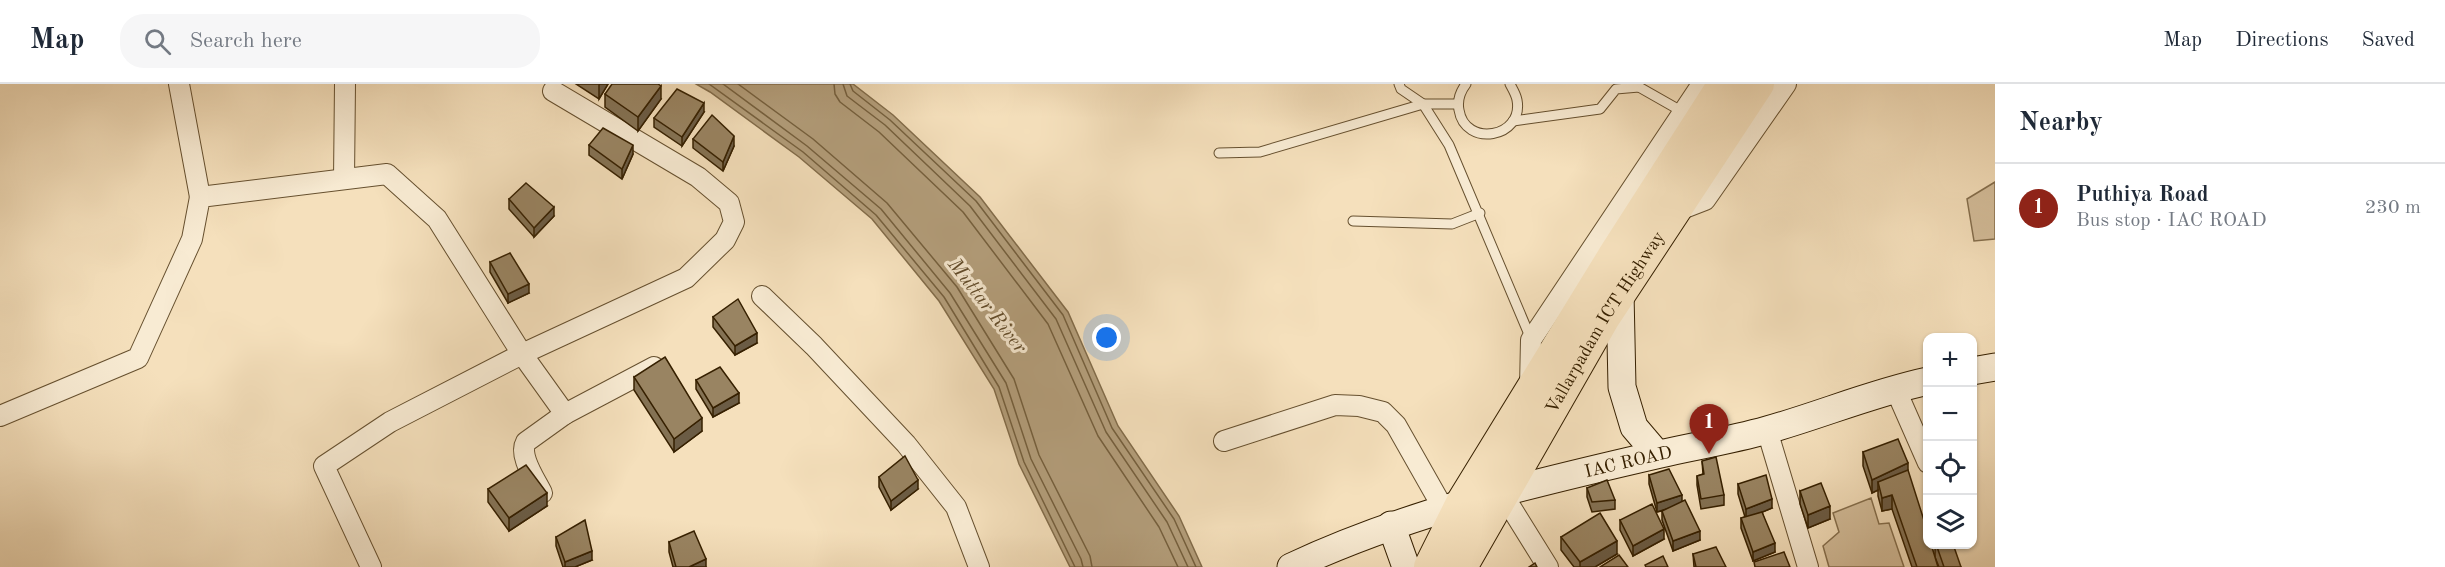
<!DOCTYPE html>
<html lang="en">
<head>
<meta charset="utf-8">
<style>
  :root { --surface:#fff; --page:#f6f6f7; --text:#1f2937; --muted:#747a83; --line:#e0e1e3; --accent:#8f2418 }
  body { margin:0; font-family:"Old Standard TT",serif; background:var(--page); color:var(--text) }
  .controls { position:absolute; right:18px; bottom:18px; display:grid; overflow:hidden; border-radius:12px; box-shadow:0 2px 4px #0004 }
  .controls button { width:54px; height:54px; display:grid; place-items:center; padding:0; border:0; border-bottom:2px solid var(--line); background:var(--surface); color:var(--text); font:30px sans-serif }
  .you { position:absolute; left:1107px; top:254px; width:21px; height:21px; margin:-15px; border:4px solid #fff; border-radius:50%; background:#1a73e8; box-shadow:0 0 0 9px #1a73e833 }
  .badge { display:grid; place-items:center; width:39px; height:39px; border-radius:50%; background:var(--accent); color:#fff; font-size:20px; font-weight:700 }
  .pin { position:absolute; translate:-50% -50px; filter:drop-shadow(0 2px 3px #0008) }
  .pin::after { content:''; position:absolute; top:32px; width:21px; height:18px; background:inherit; clip-path:polygon(0 0,100% 0,50% 100%) }
  .list { margin:0; padding:0; list-style:none }
  h2 { display:flex; justify-content:space-between; align-items:center; height:78px; margin:0; padding:0 24px; font-size:26px }
  h2 small { font-size:20px; font-weight:400; color:var(--muted) }
  .list li { display:grid; grid-template-columns:39px 1fr auto; gap:18px; align-items:center; box-sizing:border-box; height:90px; padding:0 24px; border-top:2px solid var(--line) }
  .list b { display:block; font-size:22px; white-space:nowrap }
  .list p { margin:0; font-size:20px; white-space:nowrap; color:var(--muted) }
  .list em { font-size:20px; font-style:normal; color:var(--muted) }
  .icon { flex:none; width:33px; height:33px; fill:none; stroke:currentColor; stroke-width:2; stroke-linecap:round; stroke-linejoin:round }
  .map { position:relative; flex:none; width:1995px; height:483px; overflow:hidden }
  header { display:flex; align-items:center; gap:36px; box-sizing:border-box; height:84px; padding:0 30px; background:var(--surface); border-bottom:2px solid var(--line) }
  header strong { font-size:28px }
  nav { display:flex; gap:33px; margin-inline-start:auto; font-size:21px }
  .search { width:420px; height:54px; background:var(--page); display:flex; align-items:center; gap:15px; box-sizing:border-box; padding:0 21px; border-radius:24px; color:var(--muted); font-size:22px }
  main { display:flex }
  aside { flex:1; background:var(--surface) }
  .map>svg:first-child { display:block }
  .green { fill:#d5bf9c; stroke:#86704e; stroke-width:1.5 }
  .water { fill:#b49f7c; stroke:#826c4a; stroke-width:1.5 }
  .lines { fill:none; stroke-linecap:round; stroke-linejoin:round }
  .shore { stroke:#75603e; stroke-width:1.5 }
  .service-casing { stroke:#66502f; stroke-width:11 }
  .minor-casing { stroke:#66502f; stroke-width:22 }
  .secondary-casing { stroke:#362000; stroke-width:29 }
  .trunk-casing { stroke:#362000; stroke-width:34 }
  .service { stroke:#f8ebd3; stroke-width:9 }
  .minor { stroke:#f8ebd3; stroke-width:20 }
  .secondary { stroke:#f8ebd3; stroke-width:27 }
  .trunk { stroke:#f5e0bc; stroke-width:32 }
  .wall { fill:#847254; stroke:#362000; stroke-width:1.5 }
  .shaded-wall { fill:#6b5c45; stroke:#362000; stroke-width:1.5 }
  .building { fill:#998462; stroke:#362000; stroke-width:1.5 }
  .labels { text-anchor:middle; stroke-width:6; stroke-linejoin:round; paint-order:stroke }
  .street-label { font-size:18px; fill:#362000; stroke:#f8ebd3 }
  .water-label { font-size:20px; font-style:italic; fill:#624c2b; stroke:#f8ebd3 }
</style>
</head>
<body>
<header>
<strong>Map</strong>
<div class="search"><svg class="icon" aria-label="search" viewBox="0 0 24 24"><circle cx="10" cy="10" r="6"/><path d="M15 15l6 6"/></svg>Search here</div>
<nav><a>Map</a><a>Directions</a><a>Saved</a></nav>
</header>
<main>
<div class="map">
<svg width="1995" height="483" viewBox="0 0 1995 483">
  <rect width="100%" height="100%" fill="#f5e0bc"/>
  <filter id="stains"><feTurbulence type="fractalNoise" baseFrequency=".00333" numOctaves="4"/><feColorMatrix values="0 0 0 0 .2 0 0 0 0 .09 0 0 0 0 .02 0 0 0 .5 -.17"/></filter>
  <radialGradient id="worn" r=".72"><stop offset=".6" stop-color="#630" stop-opacity="0"/><stop offset="1" stop-color="#630" stop-opacity=".3"/></radialGradient>
  <!-- green -->
  <g class="green">
    <polygon points="1995,98 1995,155 1974,157 1967,115"/>
    <polygon points="1871,414 1879,440 1889,439 1904,483 1829,483 1823,462 1839,448 1833,429"/>
  </g>
  <!-- water -->
  <polygon class="water" points="696,0 853,0 893,31 980,113 1068,228 1118,342 1179,432 1202,483 1070,483 1019,380 994,305 939,217 872,135 799,73 710,8"/>
  <g class="lines">
    <!-- shore -->
    <g class="shore">
      <polyline points="709,0 803,68 876,131 944,213 999,303 1024,378 1075,483"/>
      <polyline points="723,0 807,62 881,125 950,209 1006,299 1031,375 1081,475 1083,483"/>
      <polyline points="738,0 813,55 887,119 957,203 1014,295 1039,371 1090,472 1092,483"/>
      <polyline points="834,0 835,10 840,18 879,48 963,128 1048,240 1098,352 1159,443 1178,483"/>
      <polyline points="843,0 847,12 885,41 970,122 1056,235 1106,348 1167,438 1188,483"/>
      <polyline points="850,0 853,7 890,36 976,117 1063,231 1112,344 1174,435 1196,483"/>
    </g>
    <defs>
      <g id="service">
        <polyline points="1399,0 1401,5 1423,20 1449,61 1531,255"/>
        <path d="M 1466,0 C 1460,8 1457,16 1459,26 C 1465,64 1524,54 1517,16 C 1516,10 1512,4 1510,0"/>
        <polyline points="1638,0 1639,3 1683,28"/>
        <polyline points="1513,37 1600,25 1616,5 1639,3"/>
        <polyline points="1219,69 1260,68 1423,20 1458,20"/>
        <polyline points="1353,137 1452,140 1480,129"/>
      </g>
      <g id="minor">
        <polyline points="179,0 200,113"/>
        <polyline points="344,95 345,0"/>
        <polyline points="1674,128 1705,116 1786,0"/>
        <polyline points="762,212 814,262 906,360 956,423 979,483"/>
        <polyline points="1530,302 1531,256 1702,0"/>
        <polyline points="1895,304 1928,379"/>
        <polyline points="0,332 138,274 192,155 200,113 387,90 437,135 522,270 565,330"/>
        <polyline points="1767,346 1808,483"/>
        <polyline points="1224,357 1335,321 1359,322 1383,328 1396,341 1443,424"/>
        <path d="M 542,409 C 536,396 518,372 526,358 L 565,330 L 654,283"/>
        <polyline points="1502,409 1548,483"/>
        <polyline points="371,483 324,382 390,338 522,270 686,194 725,156 734,138 729,119 698,93 553,7"/>
      </g>
      <g id="secondary">
        <polyline points="1620,209 1622,303 1634,343 1657,370"/>
        <polyline points="1972,287 1995,283"/>
        <polyline points="1391,441 1406,483"/>
        <path id="s1" d="M 1291,483 C 1408,428 1534,399 1660,370 C 1695,362 1732,356 1767,346 C 1821,331 1872,309 1928,297"/>
      </g>
      <g id="trunk">
        <polyline points="1430,483 1462,419 1615,170 1724,0"/>
        <path id="s2" d="M 1461,483 L 1603,235 L 1758,0"/>
      </g>
    </defs>
    <!-- service casing -->
    <use href="#service" class="service-casing"/>
    <!-- minor casing -->
    <use href="#minor" class="minor-casing"/>
    <!-- secondary casing -->
    <use href="#secondary" class="secondary-casing"/>
    <!-- trunk casing -->
    <use href="#trunk" class="trunk-casing"/>
    <!-- service -->
    <use href="#service" class="service"/>
    <!-- minor -->
    <use href="#minor" class="minor"/>
    <!-- secondary -->
    <use href="#secondary" class="secondary"/>
    <!-- trunk -->
    <use href="#trunk" class="trunk"/>
  </g>
  <!-- wall -->
  <g class="wall">
    <polygon points="576,0 608,0 599,15"/>
    <polygon points="605,10 661,15 638,47 605,23"/>
    <polygon points="704,28 682,62 654,43 654,34"/>
    <polygon points="693,55 734,62 723,87 693,64"/>
    <polygon points="589,61 633,70 622,95 589,71"/>
    <polygon points="509,115 554,132 534,153 509,125"/>
    <polygon points="490,178 529,209 508,219 490,188"/>
    <polygon points="713,233 757,259 735,271 713,243"/>
    <polygon points="634,293 702,347 674,368 634,306"/>
    <polygon points="696,296 739,319 713,333 696,305"/>
    <polygon points="1863,368 1908,389 1938,483 1912,483 1892,425 1882,427 1878,412 1878,406 1872,409 1863,382"/>
    <polygon points="1702,377 1724,411 1724,421 1701,425 1697,401 1697,392 1703,390"/>
    <polygon points="1649,391 1682,418 1700,456 1673,467 1662,436 1662,427 1657,428 1649,400"/>
    <polygon points="879,393 918,405 891,426 879,403"/>
    <polygon points="1738,400 1772,424 1762,428 1775,468 1753,477 1741,444 1741,434 1745,433 1738,410"/>
    <polygon points="1587,404 1615,416 1615,425 1592,428 1587,413"/>
    <polygon points="488,405 547,422 509,447 488,418"/>
    <polygon points="1800,407 1830,435 1808,444 1800,420"/>
    <polygon points="1620,436 1664,455 1633,472 1620,446"/>
    <polygon points="556,453 592,476 575,483 563,483 556,462"/>
    <polygon points="1561,453 1617,470 1595,483 1574,483 1561,466"/>
    <polygon points="669,458 706,483 673,483 669,468"/>
    <polygon points="1935,460 1961,483 1939,483 1935,473"/>
    <polygon points="1693,470 1726,483 1694,483"/>
  </g>
  <!-- shaded-wall -->
  <g class="shaded-wall">
    <polygon points="600,0 608,0 599,15 599,1"/>
    <polygon points="661,2 661,15 638,47 638,33"/>
    <polygon points="704,19 704,28 682,62 682,53"/>
    <polygon points="734,52 734,62 723,87 723,78"/>
    <polygon points="633,61 633,70 622,95 622,85"/>
    <polygon points="554,123 554,132 534,153 534,144"/>
    <polygon points="529,200 529,209 508,219 508,210"/>
    <polygon points="757,249 757,259 735,271 735,262"/>
    <polygon points="739,309 739,319 713,333 713,324"/>
    <polygon points="702,334 702,347 674,368 674,355"/>
    <polygon points="1908,379 1908,392 1878,398 1878,406 1872,409 1872,396"/>
    <polygon points="918,396 918,405 891,426 891,417"/>
    <polygon points="547,409 547,422 509,447 509,434"/>
    <polygon points="1682,411 1682,420 1657,428 1657,419"/>
    <polygon points="1892,411 1892,425 1882,427 1882,414"/>
    <polygon points="1772,415 1772,424 1746,435 1746,425"/>
    <polygon points="1830,422 1830,435 1808,444 1808,431"/>
    <polygon points="1664,445 1664,455 1633,472 1633,462"/>
    <polygon points="1700,447 1700,456 1673,467 1673,457"/>
    <polygon points="1617,457 1617,470 1595,483 1580,483 1580,478"/>
    <polygon points="1775,459 1775,468 1753,477 1753,468"/>
    <polygon points="592,467 592,476 575,483 565,483 565,478"/>
    <polygon points="706,475 706,483 689,483"/>
  </g>
  <!-- building -->
  <g class="building">
    <polygon points="612,0 658,0 661,2 638,33 605,10"/>
    <polygon points="677,5 704,19 682,53 654,34"/>
    <polygon points="712,31 734,52 723,78 693,55"/>
    <polygon points="603,44 633,61 622,85 589,61"/>
    <polygon points="526,99 554,123 534,144 509,115"/>
    <polygon points="510,169 529,200 508,210 490,178"/>
    <polygon points="738,215 757,249 735,262 713,233"/>
    <polygon points="665,273 702,334 674,355 634,293"/>
    <polygon points="720,283 739,309 713,324 696,296"/>
    <polygon points="1898,355 1908,379 1872,396 1863,368"/>
    <polygon points="905,372 918,396 891,417 879,393"/>
    <polygon points="1716,373 1724,411 1701,415 1697,392 1704,390 1702,377"/>
    <polygon points="526,381 547,409 509,434 488,405"/>
    <polygon points="1669,385 1682,411 1657,419 1649,391"/>
    <polygon points="1908,386 1928,449 1928,460 1931,460 1938,483 1917,483 1892,411 1882,414 1878,398"/>
    <polygon points="1766,391 1772,415 1746,425 1738,400"/>
    <polygon points="1607,396 1615,416 1592,418 1587,404"/>
    <polygon points="1821,399 1830,422 1808,431 1800,407"/>
    <polygon points="1685,416 1700,447 1673,457 1662,427"/>
    <polygon points="1652,420 1664,445 1633,462 1620,436"/>
    <polygon points="1762,428 1775,459 1753,468 1741,434"/>
    <polygon points="1600,429 1617,457 1580,478 1561,453"/>
    <polygon points="585,436 592,467 565,478 556,453"/>
    <polygon points="694,447 706,475 689,483 676,483 669,458"/>
    <polygon points="1936,460 1953,460 1961,483 1944,483"/>
    <polygon points="1716,463 1726,483 1696,483 1693,470"/>
    <polygon points="1784,468 1790,483 1755,483 1754,478"/>
    <polygon points="1619,471 1628,483 1600,483"/>
    <polygon points="1663,472 1668,483 1646,483 1645,481"/>
    <polygon points="1535,479 1537,483 1529,483"/>
  </g>
  <g class="labels">
    <!-- street labels -->
    <g class="street-label">
      <text dy="6" stroke="none"><textPath href="#s2" startOffset="284">Vallarpadam ICT Highway</textPath></text>
      <text dy="6" stroke="none"><textPath href="#s1" startOffset="354">IAC ROAD</textPath></text>
    </g>
    <!-- water labels -->
    <g class="water-label">
      <text transform="translate(988 221) rotate(52)" y="7">Muttar River</text>
    </g>
  </g>
  <rect width="100%" height="100%" filter="url(#stains)"/>
  <rect width="100%" height="100%" fill="url(#worn)"/>
</svg>
<div class="controls">
<button>+</button>
<button>−</button>
<button><svg class="icon" aria-label="locate" viewBox="0 0 24 24"><circle cx="12" cy="12" r="6"/><path d="M12 2v4M12 18v4M2 12h4M18 12h4"/></svg></button>
<button><svg class="icon" aria-label="layers" viewBox="0 0 24 24"><path d="M12 4l9 5-9 5-9-5zM3 14l9 5 9-5"/></svg></button>
</div>
<div class="you"></div>
<div class="pin badge" style="left:1709px;top:370px">1</div>
</div>
<aside>
<h2>Nearby<small></small></h2>
<ul class="list">
<li><span class="badge">1</span><div><b>Puthiya Road</b><p>Bus stop · IAC ROAD</p></div><em>230 m</em></li>
</ul>
</aside>
</main>
</body>
</html>
